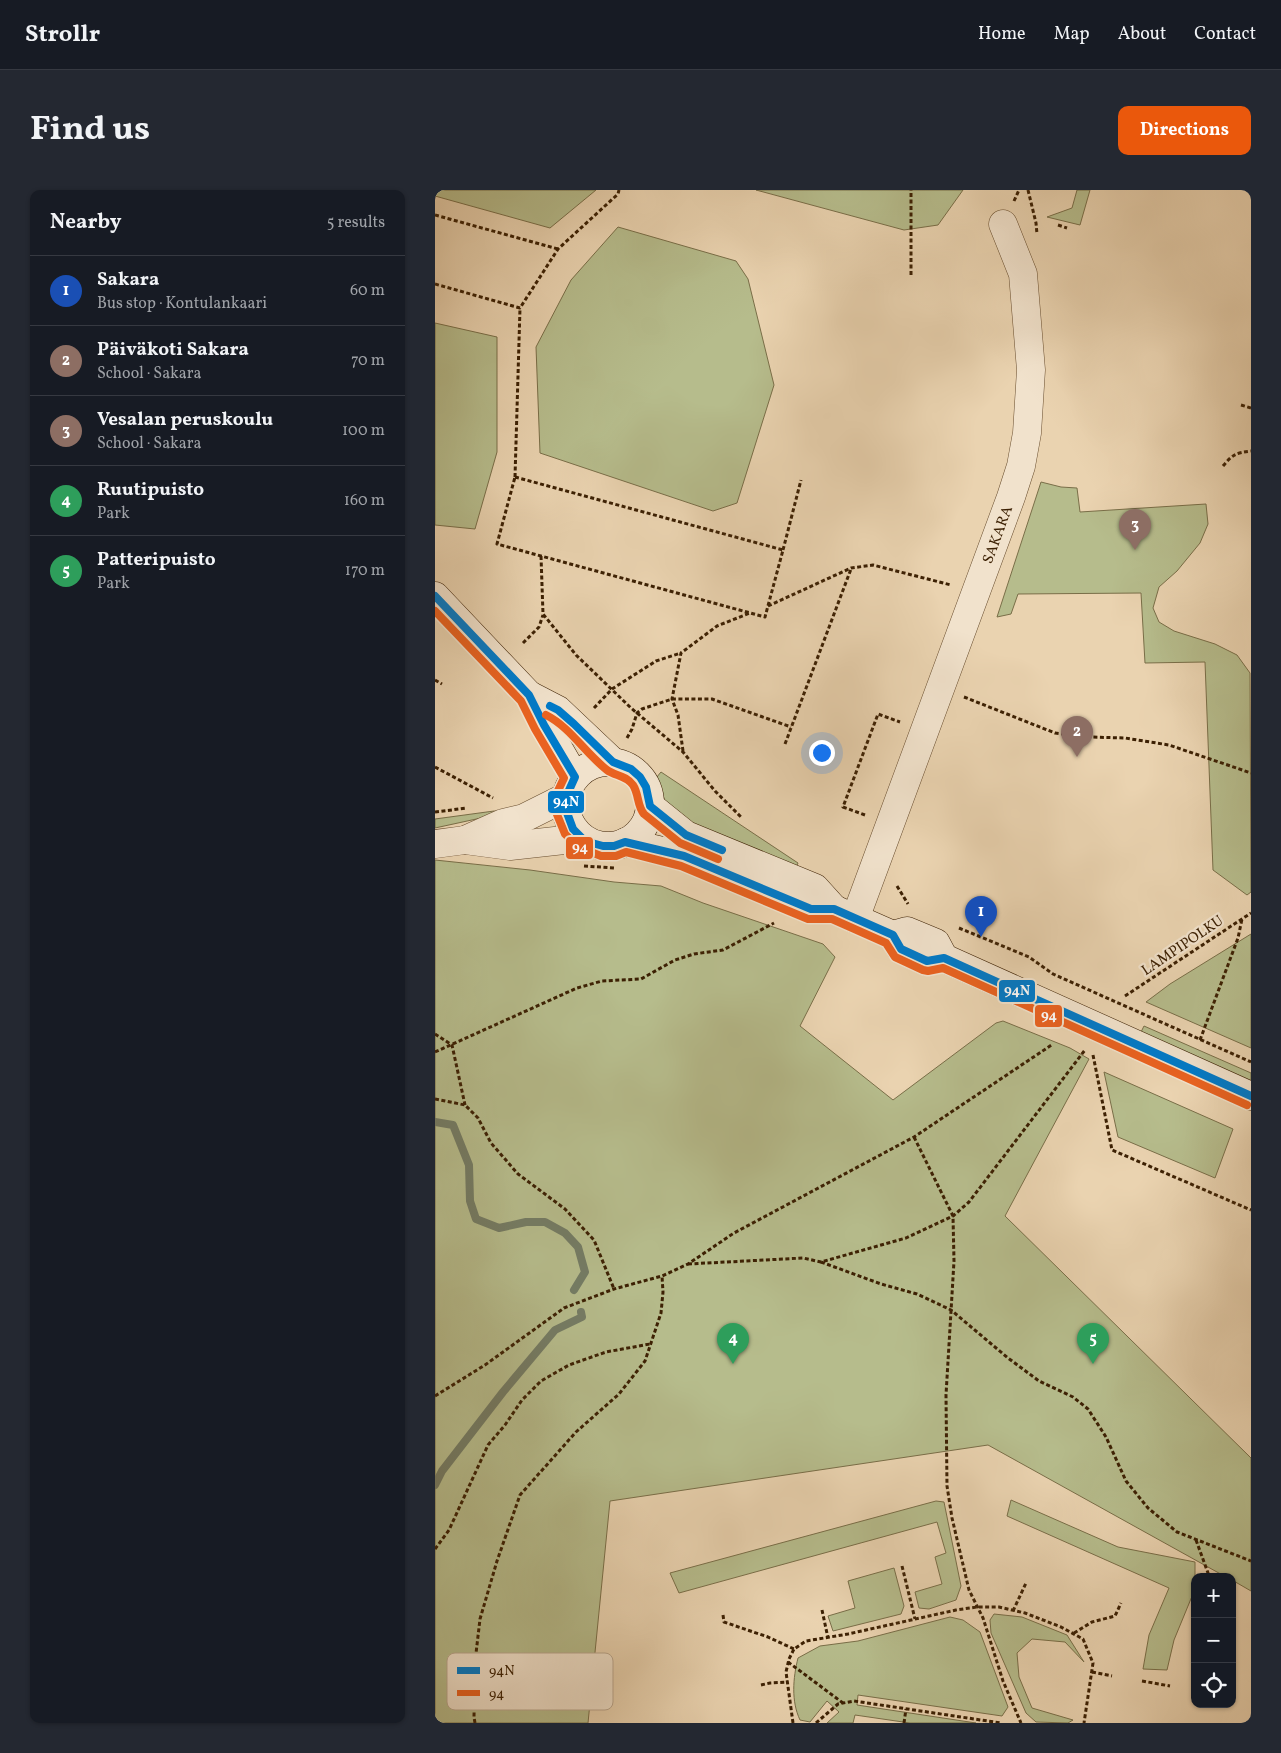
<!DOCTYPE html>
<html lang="en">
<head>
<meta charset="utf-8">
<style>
  :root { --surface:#171b24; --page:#242831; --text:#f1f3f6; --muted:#9ea1a6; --line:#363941; --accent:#ea580c }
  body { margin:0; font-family:Vollkorn,serif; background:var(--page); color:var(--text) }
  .controls { position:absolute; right:15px; bottom:15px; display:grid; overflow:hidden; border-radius:10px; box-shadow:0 1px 4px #0004 }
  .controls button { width:45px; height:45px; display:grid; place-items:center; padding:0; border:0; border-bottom:1px solid var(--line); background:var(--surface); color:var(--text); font:25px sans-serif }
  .you { position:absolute; left:386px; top:562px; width:18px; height:18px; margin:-12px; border:4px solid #fff; border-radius:50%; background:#1a73e8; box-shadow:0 0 0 8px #1a73e833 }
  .badge { display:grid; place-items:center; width:32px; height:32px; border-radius:50%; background:var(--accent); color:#fff; font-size:16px; font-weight:700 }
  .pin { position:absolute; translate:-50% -41px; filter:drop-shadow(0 1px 2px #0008) }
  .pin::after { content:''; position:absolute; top:26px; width:18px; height:15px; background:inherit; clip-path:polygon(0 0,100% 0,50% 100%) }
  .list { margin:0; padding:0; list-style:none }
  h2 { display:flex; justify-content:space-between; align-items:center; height:65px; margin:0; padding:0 20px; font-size:21px }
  h2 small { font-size:16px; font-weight:400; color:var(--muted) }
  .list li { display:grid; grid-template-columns:32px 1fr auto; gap:15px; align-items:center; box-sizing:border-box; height:70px; padding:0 20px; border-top:1px solid var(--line) }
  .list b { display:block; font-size:19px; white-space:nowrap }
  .list p { margin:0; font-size:16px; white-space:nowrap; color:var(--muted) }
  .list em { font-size:16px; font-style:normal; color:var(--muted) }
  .icon { flex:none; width:28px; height:28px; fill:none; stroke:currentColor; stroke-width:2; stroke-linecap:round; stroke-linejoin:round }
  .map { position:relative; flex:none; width:816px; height:1533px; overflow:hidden; border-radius:10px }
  header { display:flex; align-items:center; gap:30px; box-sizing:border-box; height:70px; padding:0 25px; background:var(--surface); border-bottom:1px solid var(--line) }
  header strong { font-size:24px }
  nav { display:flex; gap:28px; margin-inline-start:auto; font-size:18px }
  .intro { display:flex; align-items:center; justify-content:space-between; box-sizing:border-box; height:120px; padding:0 30px }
  h1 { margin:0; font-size:35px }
  .button { padding:12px 22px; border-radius:10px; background:var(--accent); color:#fff; font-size:18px; font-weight:700 }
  main { display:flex; gap:30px; padding:0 30px }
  aside { flex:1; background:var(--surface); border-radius:10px; box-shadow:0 1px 4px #0004 }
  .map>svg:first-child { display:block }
  .green { fill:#b6bc8c; stroke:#796e48 }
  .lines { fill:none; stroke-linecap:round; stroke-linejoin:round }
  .stream { stroke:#747c65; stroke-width:8 }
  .street-casing { stroke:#684d2e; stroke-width:29 }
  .secondary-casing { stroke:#3c2003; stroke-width:29 }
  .path { stroke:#3c2003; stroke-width:3; stroke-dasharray:4 2.5; stroke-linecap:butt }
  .street { stroke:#f1e2cc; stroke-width:28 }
  .secondary { stroke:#f1e2cc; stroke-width:28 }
  .bus-1-casing { stroke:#f1e2cc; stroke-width:11 }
  .bus-2-casing { stroke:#f1e2cc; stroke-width:11 }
  .bus-1 { stroke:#007ac9; stroke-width:8 }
  .bus-2 { stroke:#e96220; stroke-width:8 }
  .labels { text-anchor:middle; stroke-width:4.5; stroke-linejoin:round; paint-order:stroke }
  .street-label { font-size:15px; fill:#3c2003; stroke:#f1e2cc }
  .key { fill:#f1e2cc; stroke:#bba890; stroke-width:1 }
  .key-label { font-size:14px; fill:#3c2003 }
  .line-badge { stroke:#f1e2cc; stroke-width:2 }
  .badge-label { font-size:14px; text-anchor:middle; font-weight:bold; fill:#fff }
</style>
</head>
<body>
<header>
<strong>Strollr</strong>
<nav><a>Home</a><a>Map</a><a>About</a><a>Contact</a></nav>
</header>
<div class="intro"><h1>Find us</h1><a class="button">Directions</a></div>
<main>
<aside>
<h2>Nearby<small>5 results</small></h2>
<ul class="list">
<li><span class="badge" style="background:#1a4fb4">1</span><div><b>Sakara</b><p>Bus stop · Kontulankaari</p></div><em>60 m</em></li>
<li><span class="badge" style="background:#8d6e63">2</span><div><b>Päiväkoti Sakara</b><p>School · Sakara</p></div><em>70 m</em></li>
<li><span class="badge" style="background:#8d6e63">3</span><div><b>Vesalan peruskoulu</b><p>School · Sakara</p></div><em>100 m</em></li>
<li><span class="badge" style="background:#2e9e5b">4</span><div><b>Ruutipuisto</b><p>Park</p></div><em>160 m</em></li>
<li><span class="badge" style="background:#2e9e5b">5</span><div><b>Patteripuisto</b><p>Park</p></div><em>170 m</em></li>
</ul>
</aside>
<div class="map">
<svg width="816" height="1533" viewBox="0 0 816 1533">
  <rect width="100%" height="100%" fill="#ead3b0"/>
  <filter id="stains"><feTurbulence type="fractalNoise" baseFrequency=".004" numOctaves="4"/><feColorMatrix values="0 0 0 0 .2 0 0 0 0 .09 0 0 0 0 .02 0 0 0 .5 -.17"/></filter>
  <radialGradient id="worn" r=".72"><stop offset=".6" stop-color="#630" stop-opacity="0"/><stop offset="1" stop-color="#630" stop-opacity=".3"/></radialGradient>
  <!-- green -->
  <g class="green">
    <polygon points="0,0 161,0 115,38 0,6"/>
    <polygon points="321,0 528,0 503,35 469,40"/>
    <polygon points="642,0 655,0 645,35 612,27 637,18"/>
    <polygon points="183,37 301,71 313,89 339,195 302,313 278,321 105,263 101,157 136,90"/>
    <polygon points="0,133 62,147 62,262 40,339 0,335"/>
    <polygon points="606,292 626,297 642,298 645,322 771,314 773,334 765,353 742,381 724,397 718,418 724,432 739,441 780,454 802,465 815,483 816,702 812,705 778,680 770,472 710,473 706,403 583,404 576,424 562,427"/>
    <polygon points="226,582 363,673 360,680 261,644 234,621 221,588"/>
    <polygon points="59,621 69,623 0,638 0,629"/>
    <polygon points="0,670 95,680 179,692 226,696 268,713 388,754 400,767 365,836 458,910 561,833 568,831 635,858 654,869 570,1026 816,1268 816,1401 797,1390 797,1387 791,1387 553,1255 175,1311 153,1533 0,1533"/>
    <polygon points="816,744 816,858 711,812 735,794"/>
    <polygon points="709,836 816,883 816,892 705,844"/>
    <polygon points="669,882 798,939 780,988 683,947"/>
    <polygon points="576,1310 683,1357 760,1372 760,1399 739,1450 732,1480 708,1479 714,1445 734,1398 572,1326"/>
    <polygon points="501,1311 509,1312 526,1396 521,1410 494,1419 484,1418 480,1402 507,1394 500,1367 511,1363 502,1332 244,1403 235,1383"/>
    <polygon points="459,1378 469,1416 466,1424 398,1441 393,1426 420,1418 413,1391"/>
    <polygon points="559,1424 587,1427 632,1445 649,1472 630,1452 597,1449 582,1463 584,1487 597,1518 638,1530 633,1533 601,1532 591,1523 556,1443 555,1430"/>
    <path d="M 515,1427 L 528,1430 L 545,1442 L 573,1517 L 567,1526 L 423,1505 L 422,1515 L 541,1533 L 475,1533 L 420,1525 L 418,1533 L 392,1533 L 404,1522 L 392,1511 L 375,1532 L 365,1530 C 356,1511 358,1488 363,1468 L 385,1456 L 423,1451 Z"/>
  </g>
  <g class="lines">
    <!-- stream -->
    <g class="stream">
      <polyline points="0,932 18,935 34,975 35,1011 41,1029 64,1038 91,1032 110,1032 130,1043 143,1057 150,1082 139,1100"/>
      <polyline points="0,1295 7,1281 68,1202 120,1140 147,1127 146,1122"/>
    </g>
    <defs>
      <g id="street">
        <polyline points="30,650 68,633 89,628 131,607"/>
        <polyline points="0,654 30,650 75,656 147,648"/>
        <path id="s1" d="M 420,729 L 576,307 L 586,276 L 592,243 L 596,180 L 588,84 L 568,34"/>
      </g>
      <g id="secondary">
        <polyline points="0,406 94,505 109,535 118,549 140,587"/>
        <polyline points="94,505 123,520 178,572"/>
        <circle cx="173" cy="614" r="42"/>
        <polyline points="215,616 251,645 380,698 399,719"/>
        <polyline points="190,652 249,666 376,719 399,719 458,745 466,759 492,771 509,768 816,906"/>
        <polyline points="458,745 472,741 501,753 509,768"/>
      </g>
    </defs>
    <!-- street casing -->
    <use href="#street" class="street-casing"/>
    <!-- secondary casing -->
    <use href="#secondary" class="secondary-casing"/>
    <!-- path -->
    <g class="path">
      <polyline points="593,0 601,33 602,44"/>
      <polyline points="579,11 584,0"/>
      <polyline points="0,25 123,59"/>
      <polyline points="623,35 632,38"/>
      <polyline points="476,85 476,0"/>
      <polyline points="0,94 85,118 123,59 183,4 184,0"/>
      <polyline points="806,215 816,218"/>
      <path d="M 788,276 C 798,264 801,263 816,261"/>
      <polygon points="80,287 348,360 330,427 62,354"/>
      <polyline points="80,287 85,118"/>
      <polyline points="348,360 366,290"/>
      <polyline points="106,366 108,424 141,465 196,518 248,562 280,601 307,628"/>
      <polyline points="333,416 416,378 438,375 516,395"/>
      <polyline points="88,453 104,437 108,425"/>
      <polyline points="0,490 7,494"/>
      <polyline points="529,507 620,543 655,547 690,548 734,555 816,583"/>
      <polyline points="159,518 177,499 221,471 246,463"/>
      <polyline points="192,548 197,539 202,523 207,519 237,509 277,509 356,537"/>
      <polyline points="350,554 416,379"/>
      <polyline points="248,561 243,525 237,509 246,463 282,436 315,423"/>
      <polyline points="0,577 58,608"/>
      <polyline points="0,622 32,618"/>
      <polyline points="430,625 408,617 443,524 465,532"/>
      <polyline points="149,676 180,678"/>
      <polyline points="462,696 473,714"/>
      <polyline points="524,738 594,767 618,784 816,872"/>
      <polyline points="690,806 816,723"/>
      <polyline points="0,844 17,855 30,915"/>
      <polyline points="765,850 803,748 807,729"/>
      <polyline points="0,862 142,798 167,791 206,789 240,770 259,764 288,760 339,733"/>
      <polyline points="658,865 677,960 816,1020"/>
      <polyline points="0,909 30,915 43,928 56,953 83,984 130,1019 159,1050 179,1099"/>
      <polyline points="479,947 518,1026 519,1071 511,1205 512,1296 517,1328 534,1400 548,1428 568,1491 586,1533"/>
      <polyline points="386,1072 446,1094 482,1104 516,1120 573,1168 604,1191 638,1207 653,1219 671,1247 691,1291 713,1318 742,1342 816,1371"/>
      <polyline points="253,1074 368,1068 386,1072 471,1048 518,1026 534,1012 650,860"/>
      <polyline points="0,1206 50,1175 129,1118 179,1099 227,1086 253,1074 299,1043 479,947 618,854"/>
      <polyline points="761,1350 773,1383 773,1387"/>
      <polyline points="0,1359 14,1340 53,1255 70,1235 87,1210 106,1191 134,1175 171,1162 215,1154"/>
      <polyline points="467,1376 480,1429"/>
      <polyline points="387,1420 393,1448"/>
      <polyline points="578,1421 591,1393"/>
      <polyline points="288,1425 289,1432 333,1447 359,1459"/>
      <polyline points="639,1443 657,1432 680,1426 686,1413"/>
      <polyline points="353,1472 408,1513"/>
      <polyline points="657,1482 677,1486"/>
      <polyline points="707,1491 735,1496"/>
      <polyline points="326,1495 335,1493 353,1492"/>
      <polyline points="40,1533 39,1527 40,1472 45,1429 62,1371 85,1305 141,1242 184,1204 210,1171 226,1123 228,1102 227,1086"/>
      <polyline points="358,1533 351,1482 354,1469 359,1459 371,1451 413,1444 521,1420 542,1417 564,1417 590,1423 626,1437 648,1449 658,1473 649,1533"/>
      <polyline points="381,1533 403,1514 419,1511 566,1533"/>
      <polyline points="469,1533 471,1519"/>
    </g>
    <!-- street -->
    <use href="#street" class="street"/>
    <!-- secondary -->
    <use href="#secondary" class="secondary"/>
    <defs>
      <g id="bus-1">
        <polyline points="0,406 94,505 109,535 140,587 131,607 131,620 138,639 147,648 157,653 168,656 179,656 190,652 249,666 376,719 399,719 458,745 466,759 492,771 509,768 816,906"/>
        <polyline points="115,516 123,520 139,534 178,572 196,579 205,587 211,597 215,616 251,645 287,660"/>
      </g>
      <g id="bus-2">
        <polyline points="0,421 86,511 100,539 129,588 121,605 121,622 130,644 143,657 166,666 181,666 191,662 246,676 373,729 397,729 451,753 460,767 488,780 493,781 508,778 812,915"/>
        <path d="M 111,525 C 135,537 150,563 172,580 C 180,586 191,585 198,595 C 204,604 202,616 209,624 L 245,653 L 283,669"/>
      </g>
    </defs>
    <!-- bus-1 casing -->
    <use href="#bus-1" class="bus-1-casing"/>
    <!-- bus-2 casing -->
    <use href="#bus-2" class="bus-2-casing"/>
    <!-- bus-1 -->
    <use href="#bus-1" class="bus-1"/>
    <!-- bus-2 -->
    <use href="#bus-2" class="bus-2"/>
  </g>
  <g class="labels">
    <!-- street labels -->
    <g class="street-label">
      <text dy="5" stroke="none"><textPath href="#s1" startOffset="410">SAKARA</textPath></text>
      <text transform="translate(747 755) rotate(-34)" y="5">LAMPIPOLKU</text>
    </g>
  </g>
  <!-- legend -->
  <rect x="12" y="1463" width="166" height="57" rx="8" class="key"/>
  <rect x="22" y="1477" width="23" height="7" fill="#007ac9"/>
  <rect x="22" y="1500" width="23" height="6" fill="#e96220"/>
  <g class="key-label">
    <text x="54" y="1485">94N</text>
    <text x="54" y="1508">94</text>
  </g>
  <g class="line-badge">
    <rect x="112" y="600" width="38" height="24" rx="5" fill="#007ac9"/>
    <rect x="130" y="646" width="29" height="24" rx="5" fill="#e96220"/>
    <rect x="563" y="789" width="38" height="24" rx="5" fill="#007ac9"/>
    <rect x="599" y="814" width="29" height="24" rx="5" fill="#e96220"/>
  </g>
  <g class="badge-label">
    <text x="131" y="616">94N</text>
    <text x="145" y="662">94</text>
    <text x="582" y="805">94N</text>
    <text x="614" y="830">94</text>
  </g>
  <rect width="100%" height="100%" filter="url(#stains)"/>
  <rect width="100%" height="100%" fill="url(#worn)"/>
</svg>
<div class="controls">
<button>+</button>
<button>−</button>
<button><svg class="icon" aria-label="locate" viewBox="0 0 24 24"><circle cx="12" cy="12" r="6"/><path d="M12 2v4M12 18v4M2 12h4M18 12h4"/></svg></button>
</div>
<div class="you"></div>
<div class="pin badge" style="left:546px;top:747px;background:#1a4fb4">1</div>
<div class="pin badge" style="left:642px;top:567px;background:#8d6e63">2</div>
<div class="pin badge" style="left:700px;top:360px;background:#8d6e63">3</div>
<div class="pin badge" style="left:298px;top:1174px;background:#2e9e5b">4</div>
<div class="pin badge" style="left:658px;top:1174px;background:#2e9e5b">5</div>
</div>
</main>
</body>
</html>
